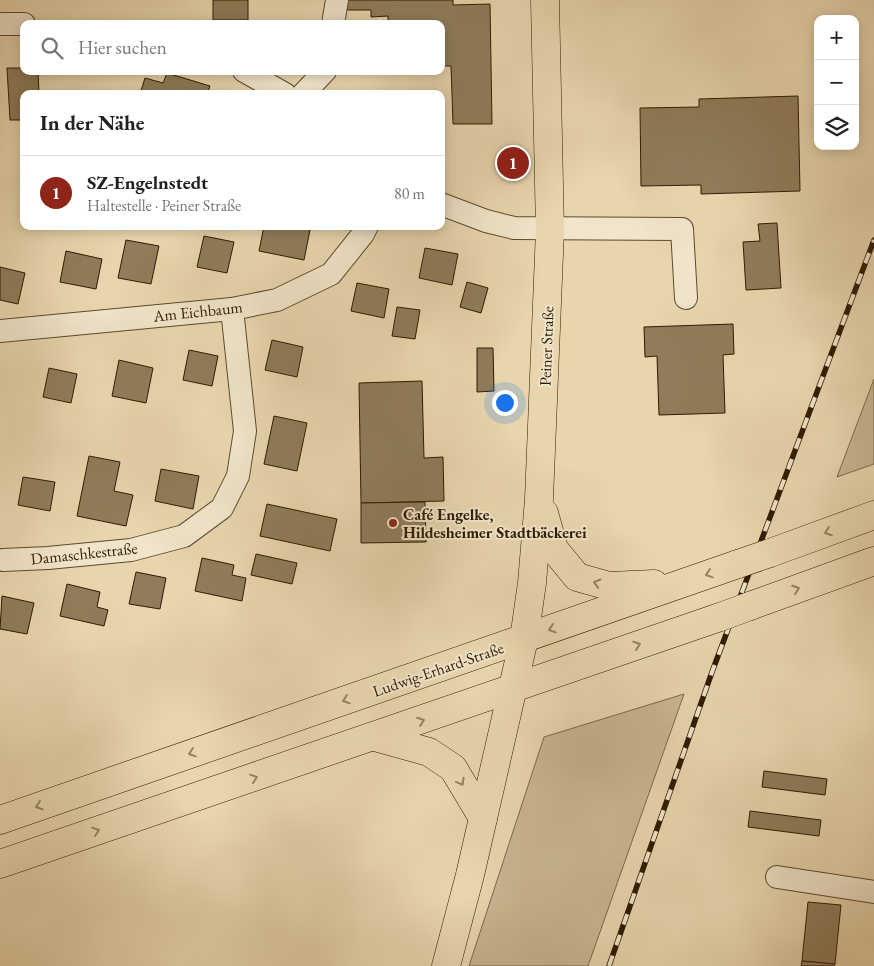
<!DOCTYPE html>
<html lang="de">
<head>
<meta charset="utf-8">
<style>
  :root { --surface:#fff; --page:#f2f2f2; --text:#202124; --muted:#757577; --line:#e0e0e0; --accent:#8f2418 }
  body { margin:0; font-family:"EB Garamond",serif; background:var(--page); color:var(--text) }
  .controls { position:absolute; right:15px; top:15px; display:grid; overflow:hidden; border-radius:10px; box-shadow:0 2px 12px #0003 }
  .controls button { width:45px; height:45px; display:grid; place-items:center; padding:0; border:0; border-bottom:1px solid var(--line); background:var(--surface); color:var(--text); font:25px sans-serif }
  .you { position:absolute; left:504px; top:402px; width:18px; height:18px; margin:-12px; border:4px solid #fff; border-radius:50%; background:#1a73e8; box-shadow:0 0 0 8px #1a73e833 }
  .badge { display:grid; place-items:center; width:32px; height:32px; border-radius:50%; background:var(--accent); color:#fff; font-size:16px; font-weight:700 }
  .pin { position:absolute; translate:-50% -50%; border:2px solid #fff; box-shadow:0 1px 5px #0006 }
  .list { margin:0; padding:0; list-style:none }
  h2 { display:flex; justify-content:space-between; align-items:center; height:65px; margin:0; padding:0 20px; font-size:21px }
  h2 small { font-size:16px; font-weight:400; color:var(--muted) }
  .list li { display:grid; grid-template-columns:32px 1fr auto; gap:15px; align-items:center; box-sizing:border-box; height:75px; padding:0 20px; border-top:1px solid var(--line) }
  .list b { display:block; font-size:19px; white-space:nowrap }
  .list p { margin:0; font-size:16px; white-space:nowrap; color:var(--muted) }
  .list em { font-size:16px; font-style:normal; color:var(--muted) }
  .icon { flex:none; width:28px; height:28px; fill:none; stroke:currentColor; stroke-width:2; stroke-linecap:round; stroke-linejoin:round }
  .map { position:relative; flex:none; width:874px; height:966px; overflow:hidden }
  .search { position:absolute; background:var(--surface); box-shadow:0 2px 12px #0003; left:20px; top:20px; width:425px; height:55px; display:flex; align-items:center; gap:12px; box-sizing:border-box; padding:0 18px; border-radius:10px; color:var(--muted); font-size:19px }
  .panel { position:absolute; background:var(--surface); box-shadow:0 2px 12px #0003; left:20px; top:90px; width:425px; height:140px; border-radius:10px }
  .map>svg:first-child { display:block }
  .green { fill:#c8b590; stroke:#7b6848 }
  .building { fill:#8f7c5a; stroke:#2e1b01 }
  .lines { fill:none; stroke-linecap:round; stroke-linejoin:round }
  .minor-casing { stroke:#5c4a2c; stroke-width:24 }
  .major-casing { stroke:#2e1b01; stroke-width:29 }
  .minor { stroke:#f0e4ca; stroke-width:22 }
  .major { stroke:#e8d5ad; stroke-width:28 }
  .rail-casing { stroke:#2e1b01; stroke-width:5.5 }
  .rail { stroke:#f0e4ca; stroke-width:4; stroke-dasharray:11; stroke-linecap:butt }
  .major-bridge-casing { stroke:#2e1b01; stroke-width:29; stroke-linecap:butt }
  .major-bridge { stroke:#e8d5ad; stroke-width:28 }
  .oneway { stroke:#948160 }
  .poi-dot { fill:#8f2418; stroke:#f0e4ca; stroke-width:2 }
  .labels { text-anchor:middle; stroke-width:4; stroke-linejoin:round; paint-order:stroke }
  .street-label { font-size:16px; fill:#2e1b01; stroke:#f0e4ca }
  .poi-label { font-size:16px; font-weight:bold; fill:#2e1b01; stroke:#f0e4ca; text-anchor:start }
</style>
</head>
<body>
<div class="map">
<svg width="874" height="966" viewBox="0 0 874 966">
  <rect width="100%" height="100%" fill="#e8d5ad"/>
  <filter id="stains"><feTurbulence type="fractalNoise" baseFrequency=".004" numOctaves="4"/><feColorMatrix values="0 0 0 0 .2 0 0 0 0 .09 0 0 0 0 .02 0 0 0 .5 -.17"/></filter>
  <radialGradient id="worn" r=".72"><stop offset=".6" stop-color="#630" stop-opacity="0"/><stop offset="1" stop-color="#630" stop-opacity=".3"/></radialGradient>
  <!-- green -->
  <g class="green">
    <polygon points="874,379 874,464 837,477"/>
    <polygon points="684,694 588,966 469,966 544,737"/>
  </g>
  <!-- building -->
  <g class="building">
    <rect x="213" y="0" width="35" height="20"/>
    <polygon points="342,0 453,0 453,5 490,4 492,124 453,124 451,66 441,66 441,24 388,24 388,16 371,17 371,10 341,10"/>
    <polygon points="7,68 24,68 24,71 38,71 39,94 24,94 24,120 10,120"/>
    <polygon points="167,73 210,86 207,94 140,94 145,78 163,83"/>
    <polygon points="798,96 800,191 701,194 701,185 641,186 640,108 699,107 699,99"/>
    <polygon points="441,115 443,115 444,156 441,156"/>
    <polygon points="777,223 781,288 746,290 743,242 760,241 758,224"/>
    <polygon points="264,226 290,226 310,230 304,260 259,251"/>
    <polygon points="204,236 234,242 227,273 197,267"/>
    <polygon points="126,240 159,246 151,284 118,278"/>
    <polygon points="425,248 458,254 452,285 419,278"/>
    <polygon points="66,251 102,259 96,289 60,282"/>
    <polygon points="0,267 25,273 18,304 0,300"/>
    <polygon points="467,282 488,288 481,313 460,307"/>
    <polygon points="357,283 389,289 384,318 351,311"/>
    <polygon points="397,307 420,310 415,339 392,336"/>
    <polygon points="733,324 734,354 723,355 725,413 659,415 657,356 645,357 644,327"/>
    <polygon points="272,340 303,347 297,377 265,370"/>
    <polygon points="477,348 493,348 494,391 477,392"/>
    <polygon points="189,350 218,356 212,386 183,380"/>
    <polygon points="119,360 153,368 146,403 112,396"/>
    <polygon points="49,368 77,374 71,403 43,397"/>
    <polygon points="422,381 424,458 443,457 444,501 361,503 359,383"/>
    <polygon points="274,416 307,423 297,471 264,464"/>
    <polygon points="89,456 120,462 114,491 133,495 126,526 77,516"/>
    <polygon points="161,469 199,476 193,509 155,501"/>
    <polygon points="23,477 55,482 50,511 18,505"/>
    <polygon points="425,502 426,542 361,543 361,503"/>
    <polygon points="267,504 337,519 330,551 260,536"/>
    <polygon points="256,554 297,563 292,584 251,575"/>
    <polygon points="202,558 234,565 232,575 246,578 242,601 195,591"/>
    <polygon points="136,572 166,578 160,609 129,604"/>
    <polygon points="67,584 100,592 97,607 108,610 104,626 60,616"/>
    <polygon points="2,596 34,603 27,634 0,629"/>
    <polygon points="764,771 827,779 825,795 762,787"/>
    <polygon points="750,811 821,820 819,836 748,827"/>
    <polygon points="808,902 841,905 835,964 802,961"/>
    <polygon points="802,961 835,964 834,966 801,966"/>
  </g>
  <g class="lines">
    <defs>
      <g id="minor">
        <polyline points="0,24 24,24"/>
        <polyline points="333,24 337,0"/>
        <polyline points="244,71 285,94"/>
        <polyline points="303,94 325,71"/>
        <polyline points="441,204 486,221 514,228 682,229 686,298"/>
        <polyline points="0,331 232,309 277,300 331,274 363,234 367,226"/>
        <polyline points="3,560 48,558 131,550 184,536 222,508 238,476 245,431 232,309"/>
        <polyline points="777,877 874,892"/>
      </g>
      <g id="major">
        <polyline points="544,513 554,549 577,577 609,586 654,584"/>
        <polyline points="770,553 874,515"/>
        <polyline points="750,606 874,561"/>
        <polyline points="375,737 429,752 453,768 483,818"/>
        <polyline points="0,820 738,564"/>
        <polyline points="0,864 720,617"/>
        <polyline points="446,966 470,875 524,639 532,583 539,499 550,230 545,0"/>
      </g>
    </defs>
    <!-- minor casing -->
    <use href="#minor" class="minor-casing"/>
    <!-- major casing -->
    <use href="#major" class="major-casing"/>
    <!-- minor -->
    <use href="#minor" class="minor"/>
    <!-- major -->
    <use href="#major" class="major"/>
    <defs>
      <polyline id="rail" points="609,966 712,672 874,240"/>
    </defs>
    <!-- rail casing -->
    <use href="#rail" class="rail-casing"/>
    <!-- rail -->
    <use href="#rail" class="rail"/>
    <defs>
      <g id="major-bridge">
        <polyline points="738,564 770,553"/>
        <polyline points="720,617 750,606"/>
      </g>
    </defs>
    <!-- major-bridge casing -->
    <use href="#major-bridge" class="major-bridge-casing"/>
    <!-- major-bridge -->
    <use href="#major-bridge" class="major-bridge"/>
  </g>
  <!-- one-way arrows -->
  <defs><path id="oneway-chevron" d="M-2-3.5L2.5 0L-2 3.5" fill="none" stroke-width="1.6" stroke-linecap="round" stroke-linejoin="round" transform="scale(1.25)"/></defs>
  <g class="oneway">
    <use href="#oneway-chevron" transform="translate(828 532) rotate(160)"/>
    <use href="#oneway-chevron" transform="translate(709 574) rotate(161)"/>
    <use href="#oneway-chevron" transform="translate(597 583) rotate(-164)"/>
    <use href="#oneway-chevron" transform="translate(796 589) rotate(-20)"/>
    <use href="#oneway-chevron" transform="translate(552 629) rotate(161)"/>
    <use href="#oneway-chevron" transform="translate(637 645) rotate(-19)"/>
    <use href="#oneway-chevron" transform="translate(346 700) rotate(161)"/>
    <use href="#oneway-chevron" transform="translate(421 721) rotate(-20)"/>
    <use href="#oneway-chevron" transform="translate(192 753) rotate(161)"/>
    <use href="#oneway-chevron" transform="translate(254 778) rotate(-19)"/>
    <use href="#oneway-chevron" transform="translate(461 782) rotate(61)"/>
    <use href="#oneway-chevron" transform="translate(39 806) rotate(161)"/>
    <use href="#oneway-chevron" transform="translate(96 831) rotate(-19)"/>
  </g>
  <!-- markers -->
  <circle class="poi-dot" cx="393" cy="523" r="5"/>
  <g class="labels">
    <!-- street labels -->
    <g class="street-label">
      <text transform="translate(198 311) rotate(-6)" y="6">Am Eichbaum</text>
      <text transform="translate(546 346) rotate(-88)" y="6">Peiner Straße</text>
      <text transform="translate(84 553) rotate(-6)" y="6">Damaschkestraße</text>
      <text transform="translate(438 669) rotate(-19)" y="6">Ludwig-Erhard-Straße</text>
    </g>
    <!-- poi labels -->
    <g class="poi-label">
      <text x="403" y="520">Café Engelke,<tspan x="403" dy="18">Hildesheimer Stadtbäckerei</tspan></text>
    </g>
  </g>
  <rect width="100%" height="100%" filter="url(#stains)"/>
  <rect width="100%" height="100%" fill="url(#worn)"/>
</svg>
<div class="controls">
<button>+</button>
<button>−</button>
<button><svg class="icon" aria-label="layers" viewBox="0 0 24 24"><path d="M12 4l9 5-9 5-9-5zM3 14l9 5 9-5"/></svg></button>
</div>
<div class="you"></div>
<div class="pin badge" style="left:513px;top:163px">1</div>
<div class="search"><svg class="icon" aria-label="search" viewBox="0 0 24 24"><circle cx="10" cy="10" r="6"/><path d="M15 15l6 6"/></svg>Hier suchen</div>
<section class="panel">
<h2>In der Nähe<small></small></h2>
<ul class="list">
<li><span class="badge">1</span><div><b>SZ-Engelnstedt</b><p>Haltestelle · Peiner Straße</p></div><em>80 m</em></li>
</ul>
</section>
</div>
</body>
</html>
